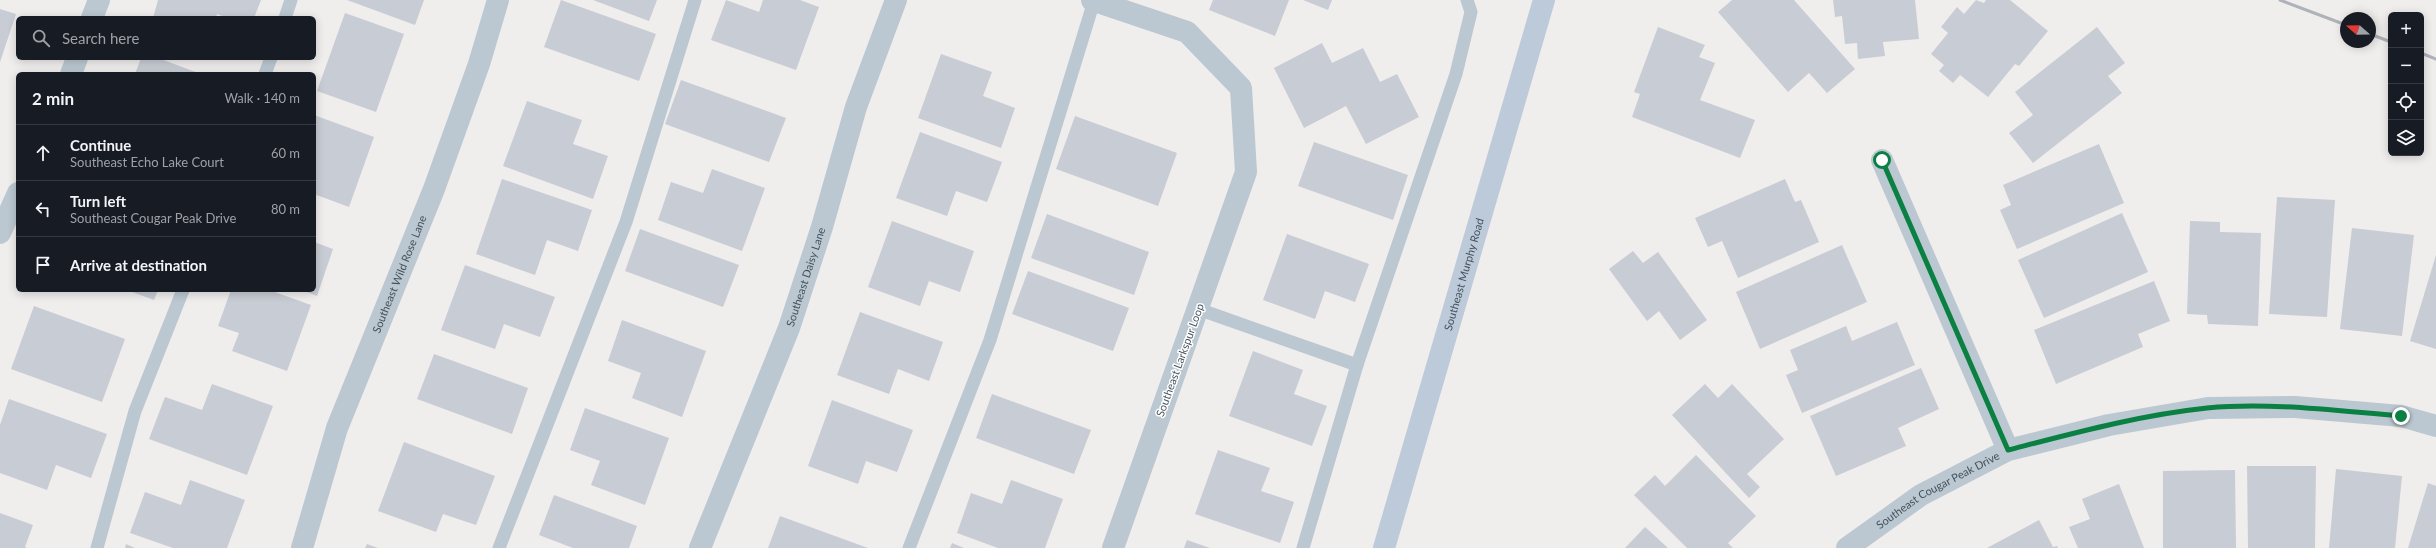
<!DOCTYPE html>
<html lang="en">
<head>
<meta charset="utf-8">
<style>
  :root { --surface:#171b24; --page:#242831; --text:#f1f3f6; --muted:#9ea1a6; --line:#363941 }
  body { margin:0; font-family:Lato,sans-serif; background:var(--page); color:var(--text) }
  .controls { position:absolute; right:12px; top:12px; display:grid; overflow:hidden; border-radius:6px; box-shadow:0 2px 10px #0003 }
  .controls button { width:36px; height:36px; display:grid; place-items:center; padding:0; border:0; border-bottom:1px solid var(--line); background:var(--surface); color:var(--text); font:20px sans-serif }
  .compass { position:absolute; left:2340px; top:12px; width:36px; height:36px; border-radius:50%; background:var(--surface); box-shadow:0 2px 10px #0003; rotate:290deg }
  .stop { position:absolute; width:12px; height:12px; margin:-9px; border:3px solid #0b8043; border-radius:50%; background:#fff }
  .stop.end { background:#0b8043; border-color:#fff; box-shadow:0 1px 4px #0008 }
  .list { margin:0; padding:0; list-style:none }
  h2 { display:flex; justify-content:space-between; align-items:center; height:52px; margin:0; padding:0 16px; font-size:17px }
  h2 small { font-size:13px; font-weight:400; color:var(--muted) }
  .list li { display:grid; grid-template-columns:26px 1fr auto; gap:12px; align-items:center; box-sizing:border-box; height:56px; padding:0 16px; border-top:1px solid var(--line) }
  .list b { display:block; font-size:15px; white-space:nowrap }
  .list p { margin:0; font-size:13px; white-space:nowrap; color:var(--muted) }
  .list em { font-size:13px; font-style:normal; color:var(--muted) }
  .icon { flex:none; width:22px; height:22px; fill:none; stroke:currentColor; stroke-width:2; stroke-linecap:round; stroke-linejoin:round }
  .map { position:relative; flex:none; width:2436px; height:548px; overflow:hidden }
  .search { position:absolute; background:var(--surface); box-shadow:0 2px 10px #0003; left:16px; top:16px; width:300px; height:44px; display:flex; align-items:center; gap:10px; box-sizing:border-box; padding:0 14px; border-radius:6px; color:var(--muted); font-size:15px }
  .panel { position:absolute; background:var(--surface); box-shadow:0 2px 10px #0003; left:16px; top:72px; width:300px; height:220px; border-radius:6px }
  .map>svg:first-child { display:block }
  .building { fill:#c8ccd4 }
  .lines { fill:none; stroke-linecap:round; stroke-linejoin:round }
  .service { stroke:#bbc8d1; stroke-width:13 }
  .minor { stroke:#bbc8d1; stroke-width:22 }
  .secondary { stroke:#bdcad9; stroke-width:22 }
  .rail { stroke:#aeb2b9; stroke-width:3 }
  .route { stroke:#0b8043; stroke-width:5 }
  .labels { text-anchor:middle; stroke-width:3; stroke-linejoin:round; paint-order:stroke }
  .street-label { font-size:11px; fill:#43515d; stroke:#fff }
</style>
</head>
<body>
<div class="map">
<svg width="2436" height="548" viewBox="0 0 2436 548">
  <rect width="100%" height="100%" fill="#f0eded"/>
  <!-- building -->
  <g class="building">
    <polygon points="158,0 261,0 254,18 228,18 217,14 216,18 153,18"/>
    <polygon points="347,0 424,0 415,25"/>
    <polygon points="561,0 656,34 639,81 544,47"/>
    <polygon points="593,0 657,0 649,21"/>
    <polygon points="726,0 759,12 763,0 800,0 819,7 796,70 711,40"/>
    <polygon points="1213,0 1289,0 1275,36 1209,10"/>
    <polygon points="1303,0 1332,0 1328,10"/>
    <polygon points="1732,0 1794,0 1855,69 1827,93 1809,73 1788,92 1718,12"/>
    <polygon points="1833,0 1915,0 1919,39 1883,42 1885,56 1858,59 1857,43 1845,44 1842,16 1835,17"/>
    <polygon points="1976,0 1984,3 1986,0 2010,0 2048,31 2019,66 2015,64 1988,97 1960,75 1953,83 1939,71 1944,65 1931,54 1948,33 1941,27 1957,7 1964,14"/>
    <polygon points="0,9 16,14 0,62"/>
    <polygon points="345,13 404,34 376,112 317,91"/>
    <polygon points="1658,27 1705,45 1699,57 1715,63 1700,100 1755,120 1740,158 1632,117 1640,94 1634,92"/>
    <polygon points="2097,27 2125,63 2108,76 2122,93 2033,163 2009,133 2033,115 2015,92"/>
    <polygon points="1322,43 1332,63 1363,48 1380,82 1397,74 1419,117 1366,144 1346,106 1304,128 1274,68"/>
    <polygon points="941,54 992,72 983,96 1015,108 1001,148 918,118"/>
    <polygon points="141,58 158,58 201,74 135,74"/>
    <polygon points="681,80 786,118 769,162 665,124"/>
    <polygon points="527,101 582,120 573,144 608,156 593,199 503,166"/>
    <polygon points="314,115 374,137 349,207 314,194"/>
    <polygon points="1075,116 1177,153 1158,206 1056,169"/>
    <polygon points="920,132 1002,162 987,202 956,191 947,216 896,198"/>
    <polygon points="1314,142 1408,175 1393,220 1298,186"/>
    <polygon points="2099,144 2124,203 2017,249 2000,210 2011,205 2003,185"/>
    <polygon points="712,169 765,188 742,251 658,220 671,182 703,193"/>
    <polygon points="502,179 592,210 578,251 547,240 535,275 476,254"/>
    <polygon points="1785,179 1795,202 1801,200 1819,242 1738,278 1722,241 1708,247 1695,218"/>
    <polygon points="2277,197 2335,200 2327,317 2269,314"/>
    <polygon points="2122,213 2148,272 2044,318 2018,260"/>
    <polygon points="1047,214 1149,252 1134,295 1031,258"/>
    <polygon points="892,221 974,251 960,292 929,281 920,306 868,287"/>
    <polygon points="2190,221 2220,222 2220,232 2261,233 2258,326 2208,324 2207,315 2187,314"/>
    <polygon points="2352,228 2414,235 2402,336 2340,329"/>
    <polygon points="640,229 739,265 723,307 625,271"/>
    <polygon points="1287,234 1369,264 1355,302 1325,291 1315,319 1263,300"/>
    <polygon points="314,242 333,249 317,296 302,290 314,290"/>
    <polygon points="1842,245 1867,302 1760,349 1736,292"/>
    <polygon points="1633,251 1643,263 1658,252 1707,320 1680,340 1659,311 1647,321 1609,269"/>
    <polygon points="2436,255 2436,349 2410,341"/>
    <polygon points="465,265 555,297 540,337 504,324 495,349 441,330"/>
    <polygon points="1028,271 1129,308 1113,351 1012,314"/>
    <polygon points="2154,281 2170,321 2138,334 2143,347 2056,384 2034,330"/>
    <polygon points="127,290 158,290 154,300"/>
    <polygon points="231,290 269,290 311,305 287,371 232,351 239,333 218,326"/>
    <polygon points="34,306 125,339 102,402 11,369"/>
    <polygon points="860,312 943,342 929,381 898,369 889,394 837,375"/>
    <polygon points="622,320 706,351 682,417 632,398 641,373 608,361"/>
    <polygon points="1897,322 1915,365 1802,413 1786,375 1798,370 1790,350 1846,326 1852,341"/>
    <polygon points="1253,351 1303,370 1294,394 1327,406 1312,446 1229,416"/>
    <polygon points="434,354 528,388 512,434 417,399"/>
    <polygon points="1921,368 1939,409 1898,428 1906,446 1836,476 1810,416"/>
    <polygon points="212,384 273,406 247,475 149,439 165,397 202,410"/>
    <polygon points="1705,384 1718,398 1732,384 1784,439 1747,474 1760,487 1749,498 1672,415"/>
    <polygon points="992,394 1091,430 1074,474 976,438"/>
    <polygon points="9,399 107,434 91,478 56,465 47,490 0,473 0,425"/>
    <polygon points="832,400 913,430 897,472 866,461 858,484 808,466"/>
    <polygon points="585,408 669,438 645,505 591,485 600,461 570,450"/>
    <polygon points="404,442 495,476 476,525 443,514 436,532 378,511"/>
    <polygon points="1218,450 1270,468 1261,491 1294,502 1280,543 1195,514"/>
    <polygon points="1696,455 1756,516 1728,543 1733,548 1687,548 1634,495 1655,475 1665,486"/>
    <polygon points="2247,466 2316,466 2315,548 2248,548"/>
    <polygon points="2336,469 2402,476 2395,548 2329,548"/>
    <polygon points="2235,470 2236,548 2163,548 2163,471"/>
    <polygon points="190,480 245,500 227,548 173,548 130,533 145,492 181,505"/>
    <polygon points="1011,480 1063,499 1045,548 998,548 957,533 971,493 1002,504"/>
    <polygon points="2428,483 2436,486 2436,548 2408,548"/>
    <polygon points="2119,484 2144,548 2078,548 2069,527 2090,519 2082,499"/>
    <polygon points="554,495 637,526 629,548 573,548 539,535"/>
    <polygon points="0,513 33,525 25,547 27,548 0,548"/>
    <polygon points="780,516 868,548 768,548"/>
    <polygon points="2039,520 2053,547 2057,546 2058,548 1987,548"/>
    <polygon points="1645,527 1668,548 1625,548"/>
    <polygon points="1187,540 1210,548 1184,548"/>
    <polygon points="952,543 964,548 950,548"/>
    <polygon points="126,544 135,548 125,548"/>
    <polygon points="367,544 378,548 365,548"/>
  </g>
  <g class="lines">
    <!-- service -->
    <g class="service">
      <polyline points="285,18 291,0"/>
      <polyline points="265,74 271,58"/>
      <polyline points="1198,309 1357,365"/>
      <polyline points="97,548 135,411 183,290"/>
      <polyline points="499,548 626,222 695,0"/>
      <polyline points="909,548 990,340 1094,1"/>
      <polyline points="1303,548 1357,365 1456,74 1471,12 1467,0"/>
    </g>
    <!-- minor -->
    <g class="minor">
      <polyline points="1092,0 1187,32 1241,88 1246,172 1113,548"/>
      <polyline points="92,18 99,0"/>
      <polyline points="71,74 77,58"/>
      <polyline points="1882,160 2008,450"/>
      <polyline points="0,233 18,193"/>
      <path id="s1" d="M 302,548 L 337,428 L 434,189 L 479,64 L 498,0"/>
      <path id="s2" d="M 700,548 L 789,328 L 822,227 L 856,107 L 896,0"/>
      <path id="s3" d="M 1847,548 L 1921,495 L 2008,450 L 2109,425 L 2208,408 L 2295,407 L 2401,416 L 2436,426"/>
    </g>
    <!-- secondary -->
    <path class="secondary" id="s4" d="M 1384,548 L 1544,0"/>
    <!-- rail -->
    <g class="rail">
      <polyline points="2280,0 2346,25"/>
      <polyline points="2370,34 2391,42"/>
      <polyline points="2421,53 2436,59"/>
    </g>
  </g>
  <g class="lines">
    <!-- route -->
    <path class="route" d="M 1882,160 L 2008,450 C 2074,433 2140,415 2207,408 C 2271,402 2337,411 2401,416"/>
  </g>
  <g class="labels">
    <!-- street labels -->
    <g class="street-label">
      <text dy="4" stroke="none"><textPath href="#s1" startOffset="291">Southeast Wild Rose Lane</textPath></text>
      <text dy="4" stroke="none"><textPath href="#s4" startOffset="285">Southeast Murphy Road</textPath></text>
      <text dy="4" stroke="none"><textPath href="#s2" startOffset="291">Southeast Daisy Lane</textPath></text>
      <text transform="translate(1180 360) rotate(-70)" y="4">Southeast Larkspur Loop</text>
      <text dy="4" stroke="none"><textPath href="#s3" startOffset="108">Southeast Cougar Peak Drive</textPath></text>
    </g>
  </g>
</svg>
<div class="controls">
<button>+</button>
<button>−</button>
<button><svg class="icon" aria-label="locate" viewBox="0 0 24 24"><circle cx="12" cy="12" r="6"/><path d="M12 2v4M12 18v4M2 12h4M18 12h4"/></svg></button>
<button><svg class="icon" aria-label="layers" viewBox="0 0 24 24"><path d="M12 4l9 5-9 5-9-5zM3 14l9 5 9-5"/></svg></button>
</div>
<svg class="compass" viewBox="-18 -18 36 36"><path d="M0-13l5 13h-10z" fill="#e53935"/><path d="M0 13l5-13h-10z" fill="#9ea1a6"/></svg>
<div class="stop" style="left:1882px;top:160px"></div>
<div class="stop end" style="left:2401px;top:416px"></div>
<div class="search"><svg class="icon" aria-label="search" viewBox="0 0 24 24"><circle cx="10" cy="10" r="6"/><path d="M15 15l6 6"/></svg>Search here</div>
<section class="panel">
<h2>2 min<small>Walk · 140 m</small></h2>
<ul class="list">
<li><svg class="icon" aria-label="ahead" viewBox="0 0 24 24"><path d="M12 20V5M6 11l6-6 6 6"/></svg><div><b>Continue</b><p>Southeast Echo Lake Court</p></div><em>60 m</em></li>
<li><svg class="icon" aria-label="left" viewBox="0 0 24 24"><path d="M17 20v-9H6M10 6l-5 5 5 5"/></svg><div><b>Turn left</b><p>Southeast Cougar Peak Drive</p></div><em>80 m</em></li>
<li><svg class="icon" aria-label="arrive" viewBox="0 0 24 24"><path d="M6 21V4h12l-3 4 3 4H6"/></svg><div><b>Arrive at destination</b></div></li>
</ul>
</section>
</div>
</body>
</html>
